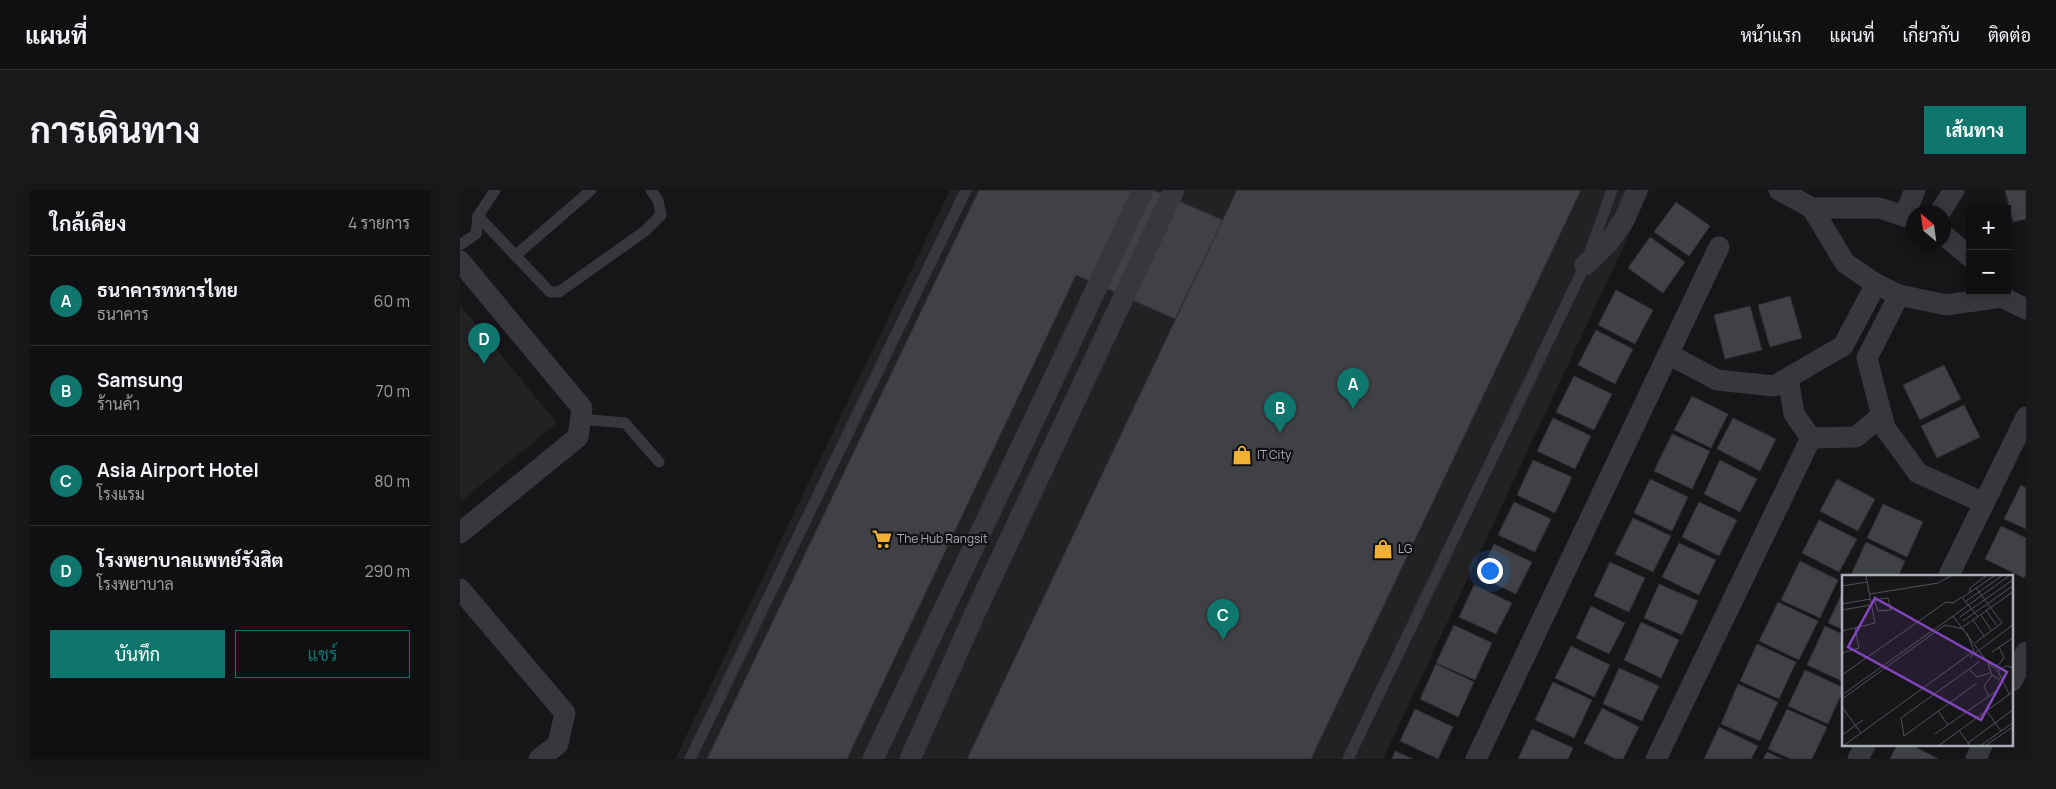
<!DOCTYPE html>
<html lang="th">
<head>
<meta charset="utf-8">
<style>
  :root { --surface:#101012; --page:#19191b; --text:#f1f3f6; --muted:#9c9d9f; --line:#303032; --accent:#0f766e }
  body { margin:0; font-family:Manrope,Sarabun,sans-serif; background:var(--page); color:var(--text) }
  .controls { position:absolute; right:15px; top:15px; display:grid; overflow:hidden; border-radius:0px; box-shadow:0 2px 12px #0003 }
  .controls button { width:45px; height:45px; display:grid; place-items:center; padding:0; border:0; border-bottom:1px solid var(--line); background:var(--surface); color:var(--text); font:25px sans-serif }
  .compass { position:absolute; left:1446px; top:15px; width:45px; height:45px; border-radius:50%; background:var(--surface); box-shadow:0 2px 12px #0003; rotate:331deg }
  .you { position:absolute; left:1029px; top:380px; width:18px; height:18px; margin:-12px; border:4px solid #fff; border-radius:50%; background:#1a73e8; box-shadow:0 0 0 8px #1a73e833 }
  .badge { display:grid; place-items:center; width:32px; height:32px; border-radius:50%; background:var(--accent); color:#fff; font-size:16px; font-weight:700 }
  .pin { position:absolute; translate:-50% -41px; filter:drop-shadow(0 1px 2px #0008) }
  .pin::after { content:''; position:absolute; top:26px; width:18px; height:15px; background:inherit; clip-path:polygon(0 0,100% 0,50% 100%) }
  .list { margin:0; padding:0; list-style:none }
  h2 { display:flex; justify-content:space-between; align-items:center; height:65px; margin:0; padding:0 20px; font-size:21px }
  h2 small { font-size:16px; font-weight:400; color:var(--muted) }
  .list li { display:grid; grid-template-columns:32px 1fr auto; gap:15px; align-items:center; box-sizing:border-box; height:90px; padding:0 20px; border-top:1px solid var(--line) }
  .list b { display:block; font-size:19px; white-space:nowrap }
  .list p { margin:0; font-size:16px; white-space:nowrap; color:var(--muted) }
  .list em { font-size:16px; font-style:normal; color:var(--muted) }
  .actions { display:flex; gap:10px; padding:15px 20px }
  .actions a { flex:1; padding:11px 0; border:1px solid var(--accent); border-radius:0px; text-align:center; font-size:18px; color:var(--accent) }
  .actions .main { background:var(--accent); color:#fff }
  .map { position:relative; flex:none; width:1566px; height:569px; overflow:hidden; border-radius:0px }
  header { display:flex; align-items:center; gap:30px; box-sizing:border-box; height:70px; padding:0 25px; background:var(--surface); border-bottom:1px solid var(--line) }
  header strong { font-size:24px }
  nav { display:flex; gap:28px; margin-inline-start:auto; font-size:18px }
  .intro { display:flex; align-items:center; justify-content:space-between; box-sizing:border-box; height:120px; padding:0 30px }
  h1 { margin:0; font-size:35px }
  .button { padding:12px 22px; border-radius:0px; background:var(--accent); color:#fff; font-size:18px; font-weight:700 }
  main { display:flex; gap:30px; padding:0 30px }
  aside { flex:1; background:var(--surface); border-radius:0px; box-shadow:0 2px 12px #0003 }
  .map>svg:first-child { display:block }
  .built { fill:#222225 }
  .building { fill:#404145; stroke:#303034 }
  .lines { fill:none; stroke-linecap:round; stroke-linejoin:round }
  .lane { stroke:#37383d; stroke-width:11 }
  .street { stroke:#37383d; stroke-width:21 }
  .labels { text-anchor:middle; stroke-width:4.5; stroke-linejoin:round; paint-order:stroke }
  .poi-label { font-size:12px; fill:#a8adb8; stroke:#111113; text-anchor:start }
  .inset-road { fill:none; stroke:#505258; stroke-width:1 }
  .view { fill:#8446be; fill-opacity:0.15; stroke:#8446be; stroke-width:2.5 }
  .inset-edge { fill:none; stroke:#a8adb8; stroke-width:2.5 }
</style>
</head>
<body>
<header>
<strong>แผนที่</strong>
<nav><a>หน้าแรก</a><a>แผนที่</a><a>เกี่ยวกับ</a><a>ติดต่อ</a></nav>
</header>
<div class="intro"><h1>การเดินทาง</h1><a class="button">เส้นทาง</a></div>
<main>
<aside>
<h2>ใกล้เคียง<small>4 รายการ</small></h2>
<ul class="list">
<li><span class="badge">A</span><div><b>ธนาคารทหารไทย</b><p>ธนาคาร</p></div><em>60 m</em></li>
<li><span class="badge">B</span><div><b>Samsung</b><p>ร้านค้า</p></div><em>70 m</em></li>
<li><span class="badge">C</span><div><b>Asia Airport Hotel</b><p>โรงแรม</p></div><em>80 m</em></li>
<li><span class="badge">D</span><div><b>โรงพยาบาลแพทย์รังสิต</b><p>โรงพยาบาล</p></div><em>290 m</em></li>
</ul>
<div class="actions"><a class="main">บันทึก</a><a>แชร์</a></div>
</aside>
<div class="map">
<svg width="1566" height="569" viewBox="0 0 1566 569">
  <rect width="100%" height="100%" fill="#161618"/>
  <!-- built -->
  <g class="built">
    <polygon points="490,0 1190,0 923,569 215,569"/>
    <polygon points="0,115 97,233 0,312"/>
  </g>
  <!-- building -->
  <g class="building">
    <polygon points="519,0 693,0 763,30 715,129 616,85 387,569 247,569"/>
    <polygon points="777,0 1121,0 851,569 507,569"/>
    <polygon points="1545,0 1566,0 1566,29 1553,32"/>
    <polygon points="1216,12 1250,36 1229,66 1194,42"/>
    <polygon points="1190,47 1225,72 1203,103 1168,78"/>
    <polygon points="1156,100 1193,120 1175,154 1138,135"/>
    <polygon points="1330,106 1342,148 1310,157 1298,115"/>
    <polygon points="1290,116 1302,160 1265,169 1254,125"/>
    <polygon points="1136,140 1173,159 1155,194 1118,175"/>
    <polygon points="1484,175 1501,209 1460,230 1443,195"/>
    <polygon points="1114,186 1152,204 1134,240 1096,222"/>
    <polygon points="1232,206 1268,224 1251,258 1214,240"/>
    <polygon points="1504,215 1520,247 1477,268 1461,236"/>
    <polygon points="1093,228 1131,246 1115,279 1077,261"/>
    <polygon points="1273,228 1316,249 1300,281 1257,259"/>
    <polygon points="1212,244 1250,261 1232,299 1194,281"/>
    <polygon points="1073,270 1112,287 1095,323 1057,305"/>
    <polygon points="1260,270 1297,289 1280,322 1244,304"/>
    <polygon points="1190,289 1228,307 1212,341 1174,323"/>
    <polygon points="1377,289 1415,309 1398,341 1360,321"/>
    <polygon points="1561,295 1566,298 1566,339 1544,329"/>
    <polygon points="1054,312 1091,329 1075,362 1038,345"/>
    <polygon points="1239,312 1277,330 1259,366 1222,347"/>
    <polygon points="1423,314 1463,332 1447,367 1407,348"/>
    <polygon points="1173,328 1211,346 1193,382 1155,364"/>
    <polygon points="1359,330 1397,349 1379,382 1342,363"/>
    <polygon points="1541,336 1566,348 1566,384 1564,388 1525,369"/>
    <polygon points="1406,352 1445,371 1438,387 1390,387"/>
    <polygon points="1219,353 1256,370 1239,405 1202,387"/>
    <polygon points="1034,354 1072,372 1056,404 1019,386"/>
    <polygon points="1340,371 1378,390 1360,428 1321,410"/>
    <polygon points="1150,372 1185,388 1169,422 1134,406"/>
    <polygon points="1199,394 1238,411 1222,445 1184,428"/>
    <polygon points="1014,395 1052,413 1036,444 999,427"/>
    <polygon points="1384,399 1384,440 1368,433"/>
    <polygon points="1318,412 1358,431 1339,470 1299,451"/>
    <polygon points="1131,416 1165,433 1149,464 1116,448"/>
    <polygon points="1181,432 1219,450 1201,488 1164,470"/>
    <polygon points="994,435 1032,453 1015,490 976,473"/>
    <polygon points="1365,436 1384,445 1384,492 1347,475"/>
    <polygon points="1297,454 1336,472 1319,509 1280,491"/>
    <polygon points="1111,456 1150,475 1134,507 1095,488"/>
    <polygon points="976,474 1014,492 998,527 960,509"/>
    <polygon points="1159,478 1199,496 1182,531 1143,514"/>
    <polygon points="1345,480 1384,498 1368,534 1328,516"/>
    <polygon points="1093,492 1132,510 1114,548 1075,530"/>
    <polygon points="1278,494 1318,512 1300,551 1261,534"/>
    <polygon points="1142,518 1179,537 1163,569 1156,569 1124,553"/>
    <polygon points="955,519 993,537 978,569 940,551"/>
    <polygon points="1327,519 1367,537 1352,569 1331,569 1308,559"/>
    <polygon points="1259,537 1298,556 1291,569 1244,569"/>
    <polygon points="1072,539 1113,558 1108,569 1058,569"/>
    <polygon points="1437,555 1451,555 1479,569 1430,569"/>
    <polygon points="935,561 953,569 932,569"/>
    <polygon points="1307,562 1322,569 1303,569"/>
  </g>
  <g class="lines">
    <!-- lane -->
    <g class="lane">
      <polyline points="18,26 90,102 99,102 185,41 201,25 198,10 191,0"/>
      <polyline points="0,55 16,44 18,26 35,0"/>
      <polyline points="55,66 131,0"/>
      <polyline points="120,229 165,233 199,272"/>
      <polyline points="230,569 506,0"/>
      <polyline points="888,569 1125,75 1152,0"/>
    </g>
    <!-- street -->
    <g class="street">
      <polyline points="1319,0 1352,18 1419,18 1454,29"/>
      <polyline points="1352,18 1385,73 1416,94 1439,105 1486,115 1542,107"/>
      <polyline points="1480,22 1494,0"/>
      <polyline points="1444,26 1455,0"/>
      <polyline points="1484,45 1510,67"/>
      <polyline points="0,71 122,218 118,247 0,343"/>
      <polyline points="1125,75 1148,53 1164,30 1177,0"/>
      <polyline points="1538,101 1542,107 1566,119"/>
      <polyline points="1439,105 1407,168 1425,238 1458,283 1524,313"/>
      <polyline points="1208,164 1257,190 1314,196 1383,156 1416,94"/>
      <polyline points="1328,188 1334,224 1351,248 1396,247 1422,225"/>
      <polyline points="1488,387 1566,227"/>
      <polyline points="0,399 105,523 98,554 79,569"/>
      <polyline points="1552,491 1566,462"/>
      <polyline points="413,569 683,0"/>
      <polyline points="450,569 515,423 714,0"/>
      <polyline points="1016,569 1259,57"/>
      <polyline points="1196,569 1351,248"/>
      <polyline points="1398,569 1405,555"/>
      <polyline points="1516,569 1522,555"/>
    </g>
  </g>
  <!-- icons -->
  <defs>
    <symbol id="shop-bare" viewBox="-9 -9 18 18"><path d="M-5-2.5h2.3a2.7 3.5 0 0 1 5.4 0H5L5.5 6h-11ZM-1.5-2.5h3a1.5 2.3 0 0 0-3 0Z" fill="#f2b134" stroke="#111113" stroke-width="2.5" paint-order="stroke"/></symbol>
    <symbol id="supermarket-bare" viewBox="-9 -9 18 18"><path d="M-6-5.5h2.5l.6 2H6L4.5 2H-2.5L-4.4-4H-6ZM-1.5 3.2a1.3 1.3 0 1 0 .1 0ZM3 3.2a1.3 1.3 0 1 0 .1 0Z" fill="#f2b134" stroke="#111113" stroke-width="2.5" paint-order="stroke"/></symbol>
  </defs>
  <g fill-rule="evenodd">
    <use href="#shop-bare" x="768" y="251" width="28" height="28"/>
    <use href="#supermarket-bare" x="408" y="335" width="28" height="28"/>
    <use href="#shop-bare" x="909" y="345" width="28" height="28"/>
  </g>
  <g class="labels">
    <!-- poi labels -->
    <g class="poi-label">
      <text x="797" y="269">IT City</text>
      <text x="437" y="353">The Hub Rangsit</text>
      <text x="938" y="363">LG</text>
    </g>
  </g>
  <!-- overview -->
  <g transform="translate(1382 385)">
    <rect width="171" height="171" fill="#161618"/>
    <path class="inset-road" d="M 0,11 L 25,7M 128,17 L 128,13 L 144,1M 28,19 L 96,8 L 109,1M 121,22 L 152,1M 124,26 L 160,1M 29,28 L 38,24 L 46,23 L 49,35 L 36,36 L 33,27M 0,29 L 28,24M 0,35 L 29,30M 144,35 L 155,51M 139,40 L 149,55M 111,41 L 167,1M 118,42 L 172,4M 131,45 L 142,61M 121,46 L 172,10M 121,52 L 172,16M 0,56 L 33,48 L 24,1M 133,68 L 160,48 L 134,13M 150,77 L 172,62M 0,78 L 17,73 L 13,53M 128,82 L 172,49M 146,89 L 150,100 L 158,105M 154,93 L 162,83 L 157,72M 127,94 L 135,102 L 148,98M 156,96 L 164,91 L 172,93M 0,100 L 104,27 L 111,28 L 120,22 L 136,42M 135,108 L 62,161 L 59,143 L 137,87M 0,120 L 111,41 L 146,88 L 156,96 L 167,119M 147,122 L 142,111 L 150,100M 0,124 L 103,50 L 122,54M 0,132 L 19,158M 144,135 L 159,156M 96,136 L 106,150M 117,155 L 128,171M 93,159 L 157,114M 0,160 L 21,145M 126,168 L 172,134M 1,171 L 132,76 L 125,58M 96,171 L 172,116M 138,171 L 172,147M 143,171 L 172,151"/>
    <path class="view" d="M 33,23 L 165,97 L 139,145 L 6,72 Z"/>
    <rect width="171" height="171" class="inset-edge"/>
  </g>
</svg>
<div class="controls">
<button>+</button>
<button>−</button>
</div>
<svg class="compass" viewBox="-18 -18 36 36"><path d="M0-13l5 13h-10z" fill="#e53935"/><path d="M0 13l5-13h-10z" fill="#9c9d9f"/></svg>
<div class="you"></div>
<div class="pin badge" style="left:893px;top:219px">A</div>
<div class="pin badge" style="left:820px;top:243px">B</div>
<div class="pin badge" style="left:763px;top:450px">C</div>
<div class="pin badge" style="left:24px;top:174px">D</div>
</div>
</main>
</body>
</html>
